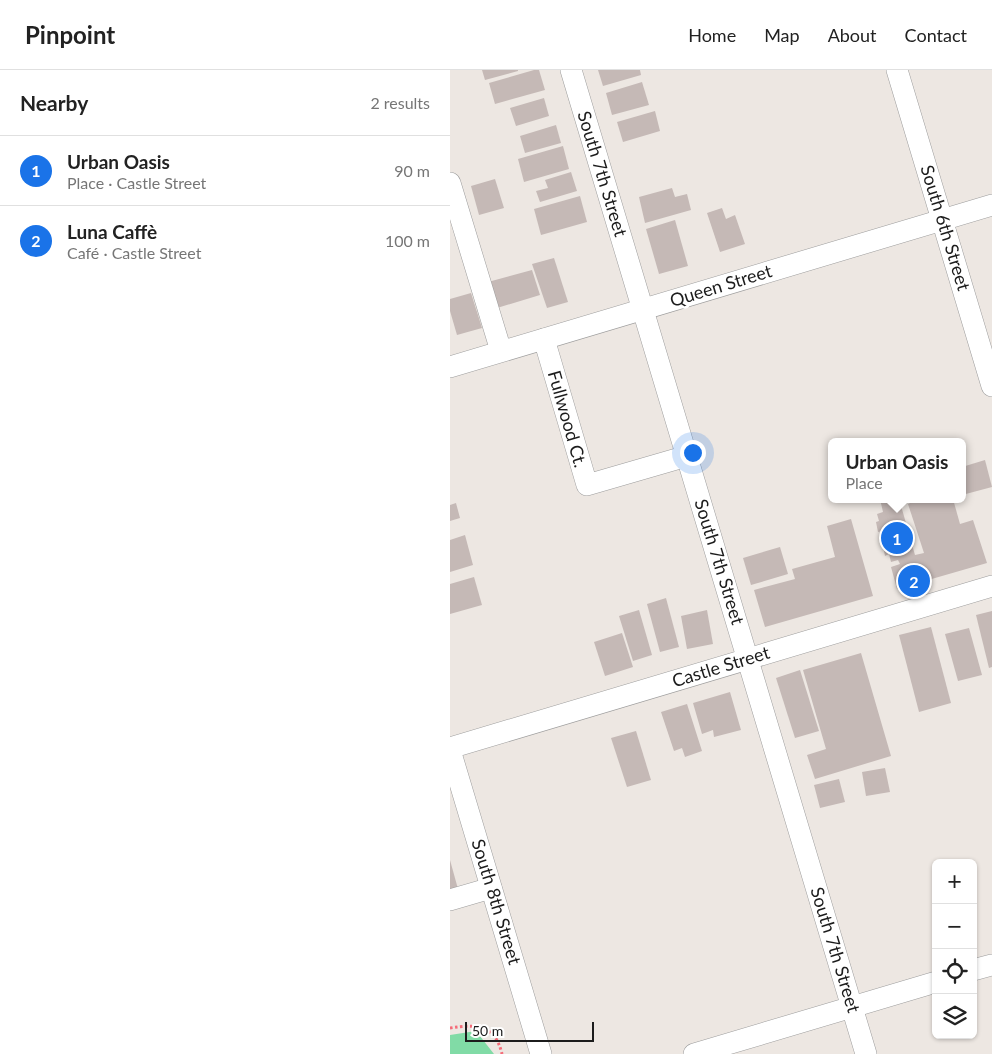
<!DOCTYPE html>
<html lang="en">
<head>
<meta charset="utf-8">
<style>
  :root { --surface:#fff; --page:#f2f2f2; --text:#222; --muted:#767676; --line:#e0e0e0; --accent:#1a73e8 }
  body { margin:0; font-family:Lato,sans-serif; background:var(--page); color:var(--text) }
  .controls { position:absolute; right:15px; bottom:15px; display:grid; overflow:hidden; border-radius:8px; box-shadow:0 1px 4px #0004 }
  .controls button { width:45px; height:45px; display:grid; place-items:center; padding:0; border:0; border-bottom:1px solid var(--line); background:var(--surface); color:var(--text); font:25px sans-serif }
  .scale { position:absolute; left:15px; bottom:12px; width:129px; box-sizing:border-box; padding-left:5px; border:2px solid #1c1c1c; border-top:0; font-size:14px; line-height:18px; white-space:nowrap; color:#1c1c1c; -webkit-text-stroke:4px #fff; paint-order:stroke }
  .you { position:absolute; left:242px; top:382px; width:18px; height:18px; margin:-12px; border:4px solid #fff; border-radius:50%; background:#1a73e8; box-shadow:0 0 0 8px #1a73e833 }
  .badge { display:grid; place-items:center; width:32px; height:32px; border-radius:50%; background:var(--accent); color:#fff; font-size:16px; font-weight:700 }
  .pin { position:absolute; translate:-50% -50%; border:2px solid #fff; box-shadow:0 1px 5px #0006 }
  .popup { position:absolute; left:378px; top:368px; width:138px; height:65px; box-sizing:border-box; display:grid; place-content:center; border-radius:8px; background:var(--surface); filter:drop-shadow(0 1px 4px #0005); font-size:16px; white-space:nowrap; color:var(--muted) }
  .popup b { font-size:19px; color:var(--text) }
  .popup::after { content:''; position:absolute; left:50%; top:100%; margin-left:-10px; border:10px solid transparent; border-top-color:var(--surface) }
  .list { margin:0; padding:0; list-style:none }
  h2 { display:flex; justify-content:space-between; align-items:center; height:65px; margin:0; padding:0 20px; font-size:21px }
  h2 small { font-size:16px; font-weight:400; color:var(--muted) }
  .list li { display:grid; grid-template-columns:32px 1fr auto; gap:15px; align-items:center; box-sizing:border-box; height:70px; padding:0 20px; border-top:1px solid var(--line) }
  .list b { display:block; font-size:19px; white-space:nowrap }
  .list p { margin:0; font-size:16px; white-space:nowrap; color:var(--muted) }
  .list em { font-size:16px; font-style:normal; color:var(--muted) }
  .icon { flex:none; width:28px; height:28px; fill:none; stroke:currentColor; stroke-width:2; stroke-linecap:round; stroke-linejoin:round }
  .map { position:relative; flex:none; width:542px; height:984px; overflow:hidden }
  header { display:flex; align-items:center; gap:30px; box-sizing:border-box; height:70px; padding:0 25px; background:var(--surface); border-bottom:1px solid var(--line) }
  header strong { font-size:24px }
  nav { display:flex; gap:28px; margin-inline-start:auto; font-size:18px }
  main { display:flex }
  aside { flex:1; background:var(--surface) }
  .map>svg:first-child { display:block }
  .pitch { fill:#81dba6 }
  .building { fill:#c5b9b6 }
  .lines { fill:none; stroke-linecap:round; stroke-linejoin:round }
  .minor-casing { stroke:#9d9d9d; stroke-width:22 }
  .path { stroke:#f56b78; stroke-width:3; stroke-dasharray:2.5 2.5; stroke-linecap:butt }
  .minor { stroke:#fff; stroke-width:21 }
  .labels { text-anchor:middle; stroke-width:5; stroke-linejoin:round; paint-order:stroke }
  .street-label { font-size:18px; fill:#1c1c1c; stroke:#fff }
</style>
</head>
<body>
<header>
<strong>Pinpoint</strong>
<nav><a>Home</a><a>Map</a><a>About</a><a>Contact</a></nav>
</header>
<main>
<aside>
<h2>Nearby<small>2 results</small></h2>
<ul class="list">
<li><span class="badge">1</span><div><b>Urban Oasis</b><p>Place · Castle Street</p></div><em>90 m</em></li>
<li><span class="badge">2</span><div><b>Luna Caffè</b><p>Café · Castle Street</p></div><em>100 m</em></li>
</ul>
</aside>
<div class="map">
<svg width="542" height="984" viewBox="0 0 542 984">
  <rect width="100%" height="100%" fill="#ede7e2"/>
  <!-- pitch -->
  <polygon class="pitch" points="26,961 44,984 0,984 0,965"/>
  <!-- building -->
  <g class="building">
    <polygon points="32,0 68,0 68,1 35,10"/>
    <polygon points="84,0 89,0 95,20 45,34 39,13"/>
    <polygon points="148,0 190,0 191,5 153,16"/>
    <polygon points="192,12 199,35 162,45 156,23"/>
    <polygon points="94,28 99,46 66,56 60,38"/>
    <polygon points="205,41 210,61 173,72 167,52"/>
    <polygon points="106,55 111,73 75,83 70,66"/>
    <polygon points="113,76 119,99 74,112 68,89"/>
    <polygon points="121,102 127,121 90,132 86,121 98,118 95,110"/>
    <polygon points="45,109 54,138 29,145 21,116"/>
    <polygon points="222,118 225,127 237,124 241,140 195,153 189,127"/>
    <polygon points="130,126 137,152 91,165 84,139"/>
    <polygon points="272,138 276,149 285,145 295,174 270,182 257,143"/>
    <polygon points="225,150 238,196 209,204 196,159"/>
    <polygon points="104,188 118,232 97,238 82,194"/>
    <polygon points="82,200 90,225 47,238 38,212"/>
    <polygon points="21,223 32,258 7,265 0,241 0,229"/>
    <polygon points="535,390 542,417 512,425 512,397"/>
    <polygon points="430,429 456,429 450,432 465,485 474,483 458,434 469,429 503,429 510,454 523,450 537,493 447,519 441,497 450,494 448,490 441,492 439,484 435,486 433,476 436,475 432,461 428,462 426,452 429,451 427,444 433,442"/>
    <polygon points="6,433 10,448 0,451 0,435"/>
    <polygon points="401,449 423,526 315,557 304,520 345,509 342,499 385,487 377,456"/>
    <polygon points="15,465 23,495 0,502 0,470"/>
    <polygon points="330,477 338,504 301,515 293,488"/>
    <polygon points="24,507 32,535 0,544 0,514"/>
    <polygon points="216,528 229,577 210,582 197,534"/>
    <polygon points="189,540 202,585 183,591 169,546"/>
    <polygon points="257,540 263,574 237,579 231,546"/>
    <polygon points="542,541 542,597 539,598 526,545"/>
    <polygon points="481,557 501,633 469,642 449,565"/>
    <polygon points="519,558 532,605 508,611 495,564"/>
    <polygon points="172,563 183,597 155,606 144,572"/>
    <polygon points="411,583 441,686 365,709 357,685 376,679 353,600"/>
    <polygon points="350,600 369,661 345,668 326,608"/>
    <polygon points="280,622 291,660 264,667 263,660 252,664 243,633"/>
    <polygon points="237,634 252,681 235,687 232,678 224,681 211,642"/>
    <polygon points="186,661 201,710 177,717 161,668"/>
    <polygon points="435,698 440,722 416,726 412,702"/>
    <polygon points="389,709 395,732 370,738 364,715"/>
    <polygon points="0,790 8,819 0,821"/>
  </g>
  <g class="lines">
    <defs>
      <g id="minor">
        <polyline points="121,0 416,984"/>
        <polyline points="447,0 542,316"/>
        <polyline points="0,113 51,281"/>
        <polyline points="94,269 137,415 237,386"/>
        <polyline points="0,297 542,135"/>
        <polyline points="0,678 542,516"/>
        <polyline points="0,680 91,984"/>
        <polyline points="0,830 41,818"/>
        <polyline points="523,900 542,895"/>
        <polyline points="244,984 486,912"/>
      </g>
    </defs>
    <!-- minor casing -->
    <use href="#minor" class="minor-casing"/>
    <!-- path -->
    <path class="path" d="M 0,958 C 26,954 45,954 52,984"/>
    <!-- minor -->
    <use href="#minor" class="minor"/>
  </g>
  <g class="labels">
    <!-- street labels -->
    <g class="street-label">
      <text transform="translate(152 104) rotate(73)" y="6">South 7th Street</text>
      <text transform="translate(495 158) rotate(73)" y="6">South 6th Street</text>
      <text transform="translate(271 216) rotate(-17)" y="6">Queen Street</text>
      <text transform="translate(117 349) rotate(74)" y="6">Fullwood Ct.</text>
      <text transform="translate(269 492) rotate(73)" y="6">South 7th Street</text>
      <text transform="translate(271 597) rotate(-17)" y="6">Castle Street</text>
      <text transform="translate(46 832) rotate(73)" y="6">South 8th Street</text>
      <text transform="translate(385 880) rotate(73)" y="6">South 7th Street</text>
    </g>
  </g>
</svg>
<div class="controls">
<button>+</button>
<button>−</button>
<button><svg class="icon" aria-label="locate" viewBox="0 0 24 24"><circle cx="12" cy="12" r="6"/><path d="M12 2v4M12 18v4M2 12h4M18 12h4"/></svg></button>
<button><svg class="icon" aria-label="layers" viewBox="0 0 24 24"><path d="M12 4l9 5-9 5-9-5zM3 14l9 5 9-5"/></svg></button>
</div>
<div class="scale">50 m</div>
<div class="you"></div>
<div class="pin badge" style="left:447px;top:468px">1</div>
<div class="popup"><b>Urban Oasis</b>Place</div>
<div class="pin badge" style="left:464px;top:511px">2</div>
</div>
</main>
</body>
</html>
